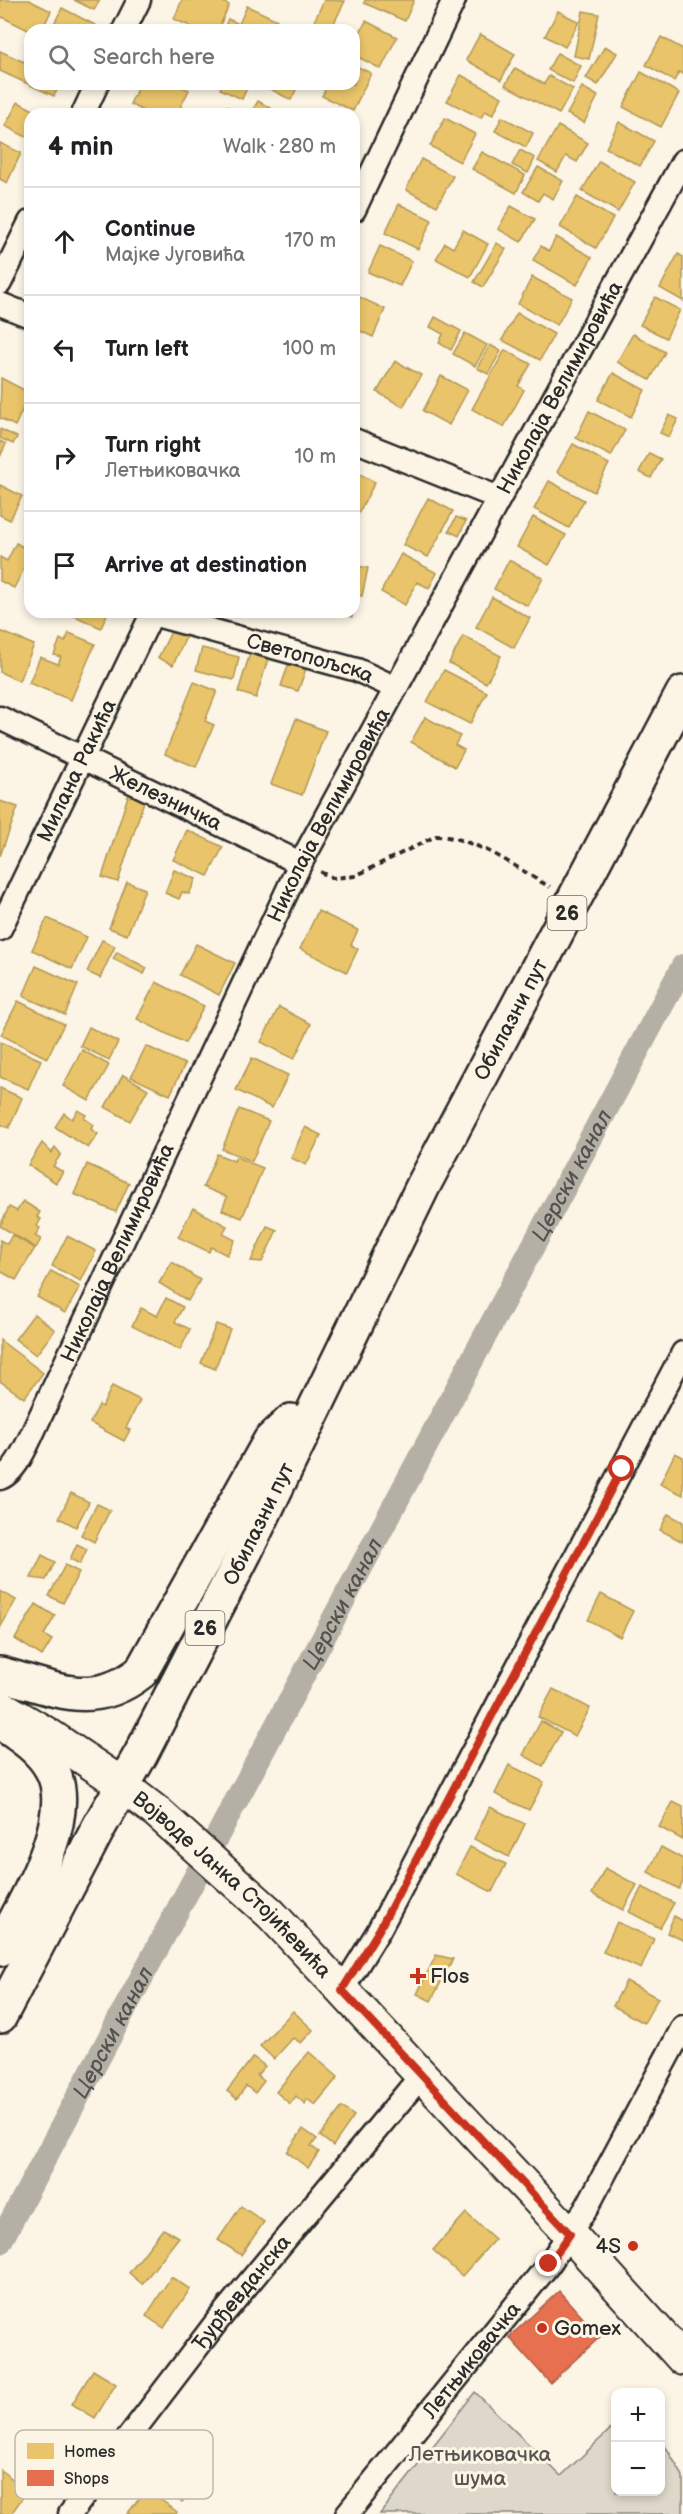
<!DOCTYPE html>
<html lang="en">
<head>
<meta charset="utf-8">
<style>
  :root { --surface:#fff; --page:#f6f6f6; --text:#202124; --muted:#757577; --line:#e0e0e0 }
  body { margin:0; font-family:"Balsamiq Sans",sans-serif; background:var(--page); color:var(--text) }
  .controls { position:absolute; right:18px; bottom:18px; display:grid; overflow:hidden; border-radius:12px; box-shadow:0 3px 9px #0003 }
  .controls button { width:54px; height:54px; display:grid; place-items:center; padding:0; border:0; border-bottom:2px solid var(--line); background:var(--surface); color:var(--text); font:30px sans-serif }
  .stop { position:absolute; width:18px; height:18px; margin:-14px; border:4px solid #c8321e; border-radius:50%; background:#fff }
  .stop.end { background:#c8321e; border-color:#fff; box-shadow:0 2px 6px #0008 }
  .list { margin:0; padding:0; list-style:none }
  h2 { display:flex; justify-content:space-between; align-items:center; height:78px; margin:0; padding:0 24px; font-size:26px }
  h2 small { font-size:20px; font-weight:400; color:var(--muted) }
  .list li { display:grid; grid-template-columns:39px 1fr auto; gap:18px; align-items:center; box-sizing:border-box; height:108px; padding:0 24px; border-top:2px solid var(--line) }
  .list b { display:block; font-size:22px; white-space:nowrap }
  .list p { margin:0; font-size:20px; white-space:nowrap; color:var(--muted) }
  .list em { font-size:20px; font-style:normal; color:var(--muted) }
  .icon { flex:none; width:33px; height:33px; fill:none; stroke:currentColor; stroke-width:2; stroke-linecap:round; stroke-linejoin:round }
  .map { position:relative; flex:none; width:683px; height:2514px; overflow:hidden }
  .search { position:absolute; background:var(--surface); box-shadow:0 3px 9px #0003; left:24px; top:24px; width:336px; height:66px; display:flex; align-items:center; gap:15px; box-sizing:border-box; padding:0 21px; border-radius:18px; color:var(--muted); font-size:22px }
  .panel { position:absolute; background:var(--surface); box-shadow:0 3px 9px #0003; left:24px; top:108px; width:336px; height:510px; border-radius:18px }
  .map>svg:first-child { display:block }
  .green { fill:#ded8ca; stroke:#84827a; stroke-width:1.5 }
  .homes { fill:#e9c46a; stroke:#b09657; stroke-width:1.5 }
  .shops { fill:#e76f51; stroke:#af5b46; stroke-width:1.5 }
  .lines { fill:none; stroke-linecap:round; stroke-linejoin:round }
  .canal { stroke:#b4b0a5; stroke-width:24 }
  .street-casing { stroke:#2b2b2b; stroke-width:27 }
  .secondary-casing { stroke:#2b2b2b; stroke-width:36 }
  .primary-casing { stroke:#2b2b2b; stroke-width:38 }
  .path { stroke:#2b2b2b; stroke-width:4; stroke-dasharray:6 4.5; stroke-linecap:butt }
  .street { stroke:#fcf5e5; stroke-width:22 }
  .secondary { stroke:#fcf5e5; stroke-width:32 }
  .primary { stroke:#fcf5e5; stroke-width:33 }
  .route { stroke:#c8321e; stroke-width:8 }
  .poi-dot { fill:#c8321e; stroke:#fcf5e5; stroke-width:2 }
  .labels { text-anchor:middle; stroke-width:6; stroke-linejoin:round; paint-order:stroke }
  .shield { fill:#fcf5e5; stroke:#6a6863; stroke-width:1.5 }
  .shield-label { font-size:20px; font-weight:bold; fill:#2b2b2b }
  .street-label { font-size:21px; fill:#2b2b2b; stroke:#fcf5e5 }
  .poi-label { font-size:21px; fill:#2b2b2b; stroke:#fcf5e5; text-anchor:start }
  .park-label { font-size:21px; fill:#585653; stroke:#fcf5e5 }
  .water-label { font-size:22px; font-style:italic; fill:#545350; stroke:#fcf5e5 }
  .key { fill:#fcf5e5; stroke:#bdb8ad; stroke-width:1.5 }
  .key-label { font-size:16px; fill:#2b2b2b }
</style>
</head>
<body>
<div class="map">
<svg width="683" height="2514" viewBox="0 0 683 2514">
  <rect width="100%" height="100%" fill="#fcf5e5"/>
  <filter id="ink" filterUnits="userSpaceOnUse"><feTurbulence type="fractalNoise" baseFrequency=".0167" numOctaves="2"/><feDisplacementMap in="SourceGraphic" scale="12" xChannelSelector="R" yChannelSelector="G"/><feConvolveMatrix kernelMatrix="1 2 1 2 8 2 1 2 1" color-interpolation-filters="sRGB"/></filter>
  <g filter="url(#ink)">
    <!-- green -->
    <polygon class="green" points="475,2392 561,2476 615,2425 616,2492 660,2492 661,2439 683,2476 683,2514 380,2514"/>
    <!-- homes -->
    <g class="homes">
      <polygon points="0,0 29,0 51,11 42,30 30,31 0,16"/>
      <polygon points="74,0 100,0 94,10"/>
      <polygon points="182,0 219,0 229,5 218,30 199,30 174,19"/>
      <polygon points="324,0 345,1 334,23 348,30 311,28"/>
      <polygon points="365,0 414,0 405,21 364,3"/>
      <polygon points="247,6 277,20 273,30 223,30 228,19 239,24"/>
      <polygon points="62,8 101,28 100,30 51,30"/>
      <polygon points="558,11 579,22 565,47 545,36"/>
      <polygon points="583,11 599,14 589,59 574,56"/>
      <polygon points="366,21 397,37 381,69 354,55 354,44"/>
      <polygon points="283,24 296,30 280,30"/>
      <polygon points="480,34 515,54 501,80 466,60"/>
      <polygon points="661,37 683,49 683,74 679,72 674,81 646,65"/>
      <polygon points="605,46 617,53 598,85 586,78"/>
      <polygon points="30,49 30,84 60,84 54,96 0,71 0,51 24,62"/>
      <polygon points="557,53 581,66 573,83 548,70"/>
      <polygon points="354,65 371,73 353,111 322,96 328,84 354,84"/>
      <polygon points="515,68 544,84 549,76 573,89 559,114 505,85"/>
      <polygon points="641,72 679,93 661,127 623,107"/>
      <polygon points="461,75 502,97 493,115 485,111 481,118 447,101"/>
      <polygon points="140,84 177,84 189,90 177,114 149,114 130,104"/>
      <polygon points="223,84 244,84 248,86 242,99 220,89"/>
      <polygon points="261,84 283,84 296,90 291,100"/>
      <polygon points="582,87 598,96 584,123 567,114"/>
      <polygon points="258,101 281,114 253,114 251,113"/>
      <polygon points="18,102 41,114 30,114 30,139 5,126"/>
      <polygon points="226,106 241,114 221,114"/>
      <polygon points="502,117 533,133 526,147 495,131"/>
      <polygon points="445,118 475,134 460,162 430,146"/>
      <polygon points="619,122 654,141 640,166 606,148"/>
      <polygon points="558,126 588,143 577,162 566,156 557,172 538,161"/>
      <polygon points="0,143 21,153 7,183 0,179"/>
      <polygon points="520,150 535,158 528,173 512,165"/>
      <polygon points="482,152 525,175 516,193 472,169"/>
      <polygon points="421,159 453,176 437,206 406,190"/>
      <polygon points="599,161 635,182 618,212 582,191"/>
      <polygon points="538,167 563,181 553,199 543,193 538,201 523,192"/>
      <polygon points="577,197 613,218 596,248 560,227"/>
      <polygon points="399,204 432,220 418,249 385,233"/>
      <polygon points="511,206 535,219 521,242 498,229"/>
      <polygon points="463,230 488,244 470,277 436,259 445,243 453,248"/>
      <polygon points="556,237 592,257 577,285 533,260 541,246 549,251"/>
      <polygon points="497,243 506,249 483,287 474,282"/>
      <polygon points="380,246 412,261 400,286 368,272"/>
      <polygon points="678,254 683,257 683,301 660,288"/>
      <polygon points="532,277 572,298 557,325 518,304"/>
      <polygon points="355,295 385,309 373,337 354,328"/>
      <polygon points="655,297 680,310 666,338 640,325"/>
      <polygon points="517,313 554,334 540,360 502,340"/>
      <polygon points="435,317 461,331 451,350 439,343 443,334 430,327"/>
      <polygon points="465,333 487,345 475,366 453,354"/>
      <polygon points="633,334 665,352 650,380 617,362"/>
      <polygon points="490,345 501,351 488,374 477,368"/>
      <polygon points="505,350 531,364 518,386 524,390 504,427 472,409"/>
      <polygon points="395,361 421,375 403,407 377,392"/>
      <polygon points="613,373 645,390 631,417 598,400"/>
      <polygon points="441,376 468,390 449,425 423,411"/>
      <polygon points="1,378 30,393 15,426 0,418"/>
      <polygon points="589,411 625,430 611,456 576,438"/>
      <polygon points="669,415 678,419 669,437 660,433"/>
      <polygon points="0,429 17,437 13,444 0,438"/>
      <polygon points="0,441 6,444 0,457"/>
      <polygon points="573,444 609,464 594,492 557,472"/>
      <polygon points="649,453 661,459 651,478 639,472"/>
      <polygon points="354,471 375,482 355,520 354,519"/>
      <polygon points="549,481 584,500 569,528 534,509"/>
      <polygon points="0,485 22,496 10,520 0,515"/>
      <polygon points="428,498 453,511 428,557 403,545"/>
      <polygon points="456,517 466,521 459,536 449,531"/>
      <polygon points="533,517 566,535 549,565 517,547"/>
      <polygon points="16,543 30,551 30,557 14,588 0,581 0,557 7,561"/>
      <polygon points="401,554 437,573 429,588 417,582 405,605 381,592"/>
      <polygon points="509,560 543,578 528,606 494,589"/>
      <polygon points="354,565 368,568 362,596 357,595 354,610"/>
      <polygon points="492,597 530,618 514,648 476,627"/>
      <polygon points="66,612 108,612 101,628"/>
      <polygon points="334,612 353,612 352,617"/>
      <polygon points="172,630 186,637 173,665 158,658"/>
      <polygon points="0,631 34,645 19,681 0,672"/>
      <polygon points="69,633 95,644 71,700 29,683 40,657 58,664 61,657 54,655 60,639 65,642"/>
      <polygon points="463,636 501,656 486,683 449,663"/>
      <polygon points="252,647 270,653 256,698 238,692"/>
      <polygon points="202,648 239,657 234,680 196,670"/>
      <polygon points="290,660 307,666 298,691 281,686"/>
      <polygon points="444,670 487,692 470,724 427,702"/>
      <polygon points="194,682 217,691 205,721 214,725 196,767 165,754"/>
      <polygon points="425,717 460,736 455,745 464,750 455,767 411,742"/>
      <polygon points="296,719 326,731 302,795 271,784"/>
      <polygon points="129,793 145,798 118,882 102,877"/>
      <polygon points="0,801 18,807 0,856"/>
      <polygon points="187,830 223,847 208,876 173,860"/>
      <polygon points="174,870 196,879 189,894 182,892 179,899 165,893"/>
      <polygon points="127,882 145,889 127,935 109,928"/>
      <polygon points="318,911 358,930 351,945 358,949 347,972 300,949"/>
      <polygon points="47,918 87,937 72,969 32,950"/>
      <polygon points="102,940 115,946 100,978 87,972"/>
      <polygon points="196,944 235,963 219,995 180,975"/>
      <polygon points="117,952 147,968 144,974 113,959"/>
      <polygon points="36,966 78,985 65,1015 23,996"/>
      <polygon points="156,982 204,1006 185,1043 137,1019"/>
      <polygon points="18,1001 64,1024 47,1058 1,1035"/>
      <polygon points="279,1007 311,1024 294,1059 261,1042"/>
      <polygon points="89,1027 118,1042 109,1060 80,1046"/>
      <polygon points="0,1042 41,1060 28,1089 0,1077"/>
      <polygon points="146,1046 185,1064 170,1095 131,1077"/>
      <polygon points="82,1050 109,1065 89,1101 63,1086"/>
      <polygon points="252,1058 288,1075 272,1108 236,1090"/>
      <polygon points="123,1075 148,1089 130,1121 105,1107"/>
      <polygon points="0,1088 22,1098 9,1128 0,1124"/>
      <polygon points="239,1109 269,1121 252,1161 222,1149"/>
      <polygon points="78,1110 86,1115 84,1118 94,1125 91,1129 98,1134 88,1148 55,1127 64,1113 72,1119"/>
      <polygon points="305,1127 321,1135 306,1165 291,1158"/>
      <polygon points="42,1143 52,1153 55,1147 61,1154 53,1166 63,1172 56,1183 28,1165"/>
      <polygon points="217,1154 234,1161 236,1157 263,1168 242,1218 222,1210 227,1197 203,1187"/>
      <polygon points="87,1164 129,1183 116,1212 74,1194"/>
      <polygon points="23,1201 40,1212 37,1217 41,1219 37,1226 40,1228 35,1236 41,1239 36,1248 0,1226 9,1207 17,1211"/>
      <polygon points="193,1208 227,1226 223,1234 235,1240 227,1255 211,1247 209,1252 178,1237"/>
      <polygon points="267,1226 277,1230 262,1262 251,1261"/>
      <polygon points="12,1235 35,1248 16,1280 0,1271 0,1240 7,1244"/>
      <polygon points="67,1236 96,1251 81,1281 52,1266"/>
      <polygon points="172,1262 200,1280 188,1301 159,1283"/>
      <polygon points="51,1271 80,1287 65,1313 37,1297"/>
      <polygon points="166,1298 183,1307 175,1322 190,1329 180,1350 132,1326 141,1308 157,1316"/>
      <polygon points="34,1314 55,1330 36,1355 15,1339"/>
      <polygon points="216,1324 230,1329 215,1369 201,1363"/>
      <polygon points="0,1340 43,1373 24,1398 0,1381"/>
      <polygon points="112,1386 140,1400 126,1428 130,1430 124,1441 90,1423 99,1405 102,1407"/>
      <polygon points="675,1453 683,1457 683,1495 660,1484"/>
      <polygon points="71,1493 89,1502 76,1527 59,1518"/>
      <polygon points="97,1504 110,1510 94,1542 81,1535"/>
      <polygon points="668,1514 683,1522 683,1542 660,1530"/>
      <polygon points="77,1544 87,1549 80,1564 70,1559"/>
      <polygon points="42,1555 55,1562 46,1580 31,1578"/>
      <polygon points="65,1565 79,1572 63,1603 49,1596"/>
      <polygon points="0,1591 16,1600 0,1628"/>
      <polygon points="601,1594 633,1611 620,1637 588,1620"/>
      <polygon points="36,1604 55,1616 44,1635 52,1640 42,1656 15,1639"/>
      <polygon points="553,1689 590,1708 575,1736 538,1717"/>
      <polygon points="541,1721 561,1732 543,1766 523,1755"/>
      <polygon points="509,1765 544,1782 529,1810 495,1794"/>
      <polygon points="673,1802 683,1807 683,1840 659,1827"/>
      <polygon points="490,1807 525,1824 509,1857 474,1839"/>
      <polygon points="470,1847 506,1864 492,1892 456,1874"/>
      <polygon points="661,1847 683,1859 683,1881 679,1889 648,1872"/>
      <polygon points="605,1868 637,1885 623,1910 592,1894"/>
      <polygon points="642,1887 674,1903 660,1928 629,1912"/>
      <polygon points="674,1916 683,1921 683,1940 667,1933"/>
      <polygon points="617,1922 654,1939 641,1969 603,1952"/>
      <polygon points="436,1955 453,1959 431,2001 417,1994"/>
      <polygon points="626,1981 658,1998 644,2023 613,2006"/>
      <polygon points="293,2011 313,2030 301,2043 293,2038 274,2059 260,2046"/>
      <polygon points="309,2052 338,2077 315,2105 307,2099 305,2104 296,2096 290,2104 276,2092"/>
      <polygon points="253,2057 265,2066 257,2075 264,2081 255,2093 246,2086 237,2099 227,2091"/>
      <polygon points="342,2107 354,2116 333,2146 320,2136"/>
      <polygon points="303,2129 317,2139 311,2146 319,2152 308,2168 287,2152"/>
      <polygon points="241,2206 264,2222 241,2255 218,2240"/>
      <polygon points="466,2213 495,2239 462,2276 433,2250"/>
      <polygon points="163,2229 179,2237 142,2284 129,2273"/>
      <polygon points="171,2277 190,2289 164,2328 146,2316"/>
      <polygon points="93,2370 116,2384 95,2418 72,2404"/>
      <polygon points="176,2452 204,2476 182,2502 154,2477"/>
      <polygon points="0,2470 28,2490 11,2514 0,2514"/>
      <polygon points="147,2489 177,2512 176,2514 127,2514"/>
    </g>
    <!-- shops -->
    <polygon class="shops" points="559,2291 600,2337 550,2383 509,2337"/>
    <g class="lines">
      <!-- canal -->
      <path class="canal" id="s1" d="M 0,2242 L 683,966"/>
      <defs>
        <g id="street">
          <polyline points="124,30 139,0"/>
          <polyline points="83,114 97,84"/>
          <polyline points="354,210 454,0"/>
          <polyline points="0,283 30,222"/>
          <polyline points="0,304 30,316"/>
          <polyline points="354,440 499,498"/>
          <path id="s2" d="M 152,614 L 357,670 L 396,688"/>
          <path id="s3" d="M 0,718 L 300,863"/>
          <path id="s4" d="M 0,929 L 153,612"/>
          <path id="s5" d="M 0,1478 C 18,1472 32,1433 40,1417 L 299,866 L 683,161"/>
          <polyline points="342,1990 379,1930 683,1353"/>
          <path id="s6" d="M 70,2514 L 218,2320 L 421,2076"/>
          <path id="s7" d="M 347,2514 L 549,2264 L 587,2207 L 683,2027"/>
        </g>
        <g id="secondary">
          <path id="s8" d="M 0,1706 L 49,1735 L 107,1774 L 158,1813 L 271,1914 L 570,2234 L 683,2359"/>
        </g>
        <g id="primary">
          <path d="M 0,1674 C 54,1688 92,1711 141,1672 L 270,1441 L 291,1421"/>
          <path d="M 0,1722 C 19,1735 40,1748 51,1768 C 79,1816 23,1906 0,1949"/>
          <path id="s9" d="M 0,2016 L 100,1825 L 141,1754 L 245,1552 L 423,1186 L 683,693"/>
        </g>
      </defs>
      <!-- street casing -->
      <use href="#street" class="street-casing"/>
      <!-- secondary casing -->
      <use href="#secondary" class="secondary-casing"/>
      <!-- primary casing -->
      <use href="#primary" class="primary-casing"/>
      <!-- path -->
      <path class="path" d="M 320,872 L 333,878 L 355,876 L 436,836 C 476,837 516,868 550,887"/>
      <!-- street -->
      <use href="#street" class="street"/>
      <!-- secondary -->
      <use href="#secondary" class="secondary"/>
      <!-- primary -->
      <use href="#primary" class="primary"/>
    </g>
  </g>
  <g class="lines" filter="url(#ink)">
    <!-- route -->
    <polyline class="route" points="549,2264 570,2234 342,1990 379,1930 622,1469"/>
  </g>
  <!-- markers -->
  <g class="poi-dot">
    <path d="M415 1967h6v6h6v6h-6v6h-6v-6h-6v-6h6z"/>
    <circle cx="633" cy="2246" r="6"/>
    <circle cx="542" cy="2328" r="6"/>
  </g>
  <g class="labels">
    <!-- shield labels -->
    <g class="shield">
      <rect x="547.5" y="896" width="39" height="34" rx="4.5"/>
      <rect x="185.5" y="1611" width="39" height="34" rx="4.5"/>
    </g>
    <g class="shield-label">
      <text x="567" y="920">26</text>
      <text x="205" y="1635">26</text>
    </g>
    <!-- street labels -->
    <g class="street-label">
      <text dy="7" stroke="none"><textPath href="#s5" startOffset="1228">Николаја Велимировића</textPath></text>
      <text dy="7" stroke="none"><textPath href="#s2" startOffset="164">Светопољска</textPath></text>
      <text dy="7" stroke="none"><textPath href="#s4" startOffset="176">Милана Ракића</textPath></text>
      <text dy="7" stroke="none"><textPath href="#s3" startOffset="184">Железничка</textPath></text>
      <text dy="7" stroke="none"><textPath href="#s5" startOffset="742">Николаја Велимировића</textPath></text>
      <text dy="7" stroke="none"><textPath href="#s9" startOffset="1120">Обилазни пут</textPath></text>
      <text dy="7" stroke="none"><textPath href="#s5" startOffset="256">Николаја Велимировића</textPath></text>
      <text dy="7" stroke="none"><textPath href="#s9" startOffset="556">Обилазни пут</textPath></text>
      <text dy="7" stroke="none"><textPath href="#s8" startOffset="294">Војводе Јанка Стојићевића</textPath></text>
      <text dy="7" stroke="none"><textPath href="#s6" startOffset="280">Ђурђевданска</textPath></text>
      <text dy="7" stroke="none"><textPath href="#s7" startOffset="198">Летњиковачка</textPath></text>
    </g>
    <!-- poi labels -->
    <g class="poi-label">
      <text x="430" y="1983">Flos</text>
      <text x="621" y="2253" text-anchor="end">4S</text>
      <text x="554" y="2335">Gomex</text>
    </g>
    <!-- park labels -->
    <g class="park-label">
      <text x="480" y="2461">Летњиковачка<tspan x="480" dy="24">шума</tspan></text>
    </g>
    <!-- water labels -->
    <g class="water-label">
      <text dy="8" stroke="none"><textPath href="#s1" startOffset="1210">Церски канал</textPath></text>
      <text dy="8" stroke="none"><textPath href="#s1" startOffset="724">Церски канал</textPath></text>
      <text dy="8" stroke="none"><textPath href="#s1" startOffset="238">Церски канал</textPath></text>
    </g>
  </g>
  <!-- legend -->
  <rect x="15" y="2430" width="198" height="69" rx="9" class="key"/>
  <rect x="27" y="2443" width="27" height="16" fill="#e9c46a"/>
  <rect x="27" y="2470" width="27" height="16" fill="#e76f51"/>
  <g class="key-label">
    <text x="64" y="2457">Homes</text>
    <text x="64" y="2484">Shops</text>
  </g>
</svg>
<div class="controls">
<button>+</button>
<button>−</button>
</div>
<div class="stop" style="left:622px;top:1469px"></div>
<div class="stop end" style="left:549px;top:2264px"></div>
<div class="search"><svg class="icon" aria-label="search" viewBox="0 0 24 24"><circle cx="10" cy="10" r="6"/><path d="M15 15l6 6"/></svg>Search here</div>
<section class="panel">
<h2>4 min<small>Walk · 280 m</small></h2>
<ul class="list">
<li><svg class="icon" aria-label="ahead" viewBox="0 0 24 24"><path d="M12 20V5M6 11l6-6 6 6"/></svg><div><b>Continue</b><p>Мајке Југовића</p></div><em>170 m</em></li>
<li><svg class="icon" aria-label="left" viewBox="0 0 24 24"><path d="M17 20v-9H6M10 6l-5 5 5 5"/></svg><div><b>Turn left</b></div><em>100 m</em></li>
<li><svg class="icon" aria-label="right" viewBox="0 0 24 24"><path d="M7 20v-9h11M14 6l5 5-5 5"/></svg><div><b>Turn right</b><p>Летњиковачка</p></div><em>10 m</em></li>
<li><svg class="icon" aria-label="arrive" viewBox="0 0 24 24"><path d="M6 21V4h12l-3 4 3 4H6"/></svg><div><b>Arrive at destination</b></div></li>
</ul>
</section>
</div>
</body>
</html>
